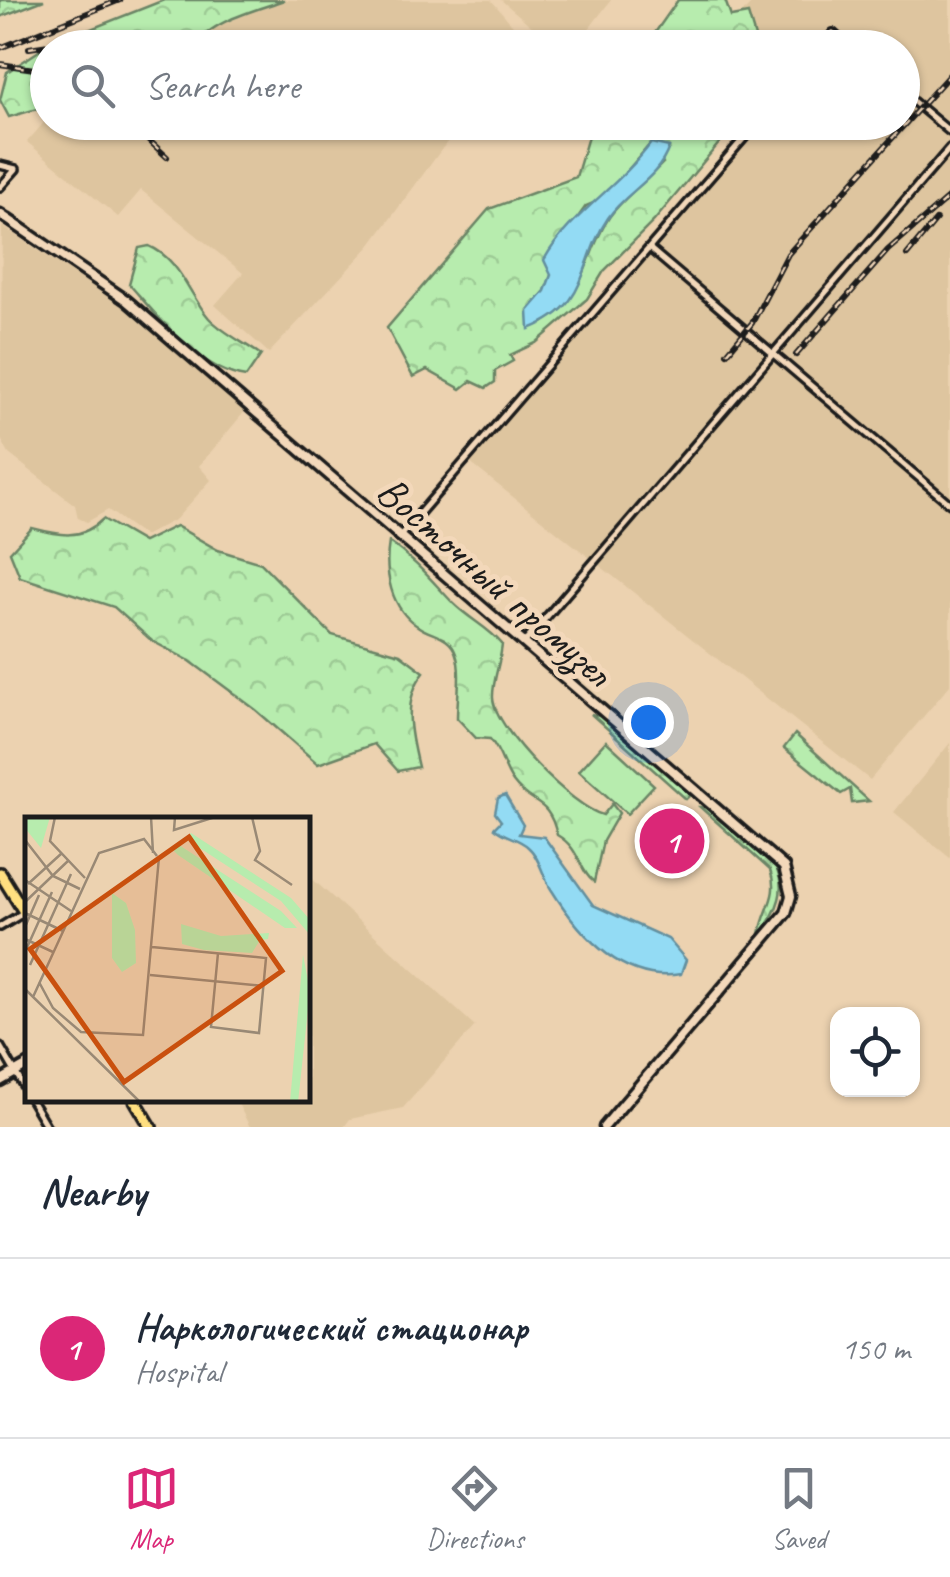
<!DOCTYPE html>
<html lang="en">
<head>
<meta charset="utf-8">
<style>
  :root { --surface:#fff; --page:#f6f6f7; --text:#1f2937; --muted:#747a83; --line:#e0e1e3; --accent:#db2777 }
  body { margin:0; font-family:Caveat,sans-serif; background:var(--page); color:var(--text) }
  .controls { position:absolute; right:30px; bottom:30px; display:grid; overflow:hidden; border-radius:20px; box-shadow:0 2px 8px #0004 }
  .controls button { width:90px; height:90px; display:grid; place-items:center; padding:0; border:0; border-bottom:2px solid var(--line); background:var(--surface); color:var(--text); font:50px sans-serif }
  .you { position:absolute; left:648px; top:722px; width:35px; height:35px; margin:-25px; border:8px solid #fff; border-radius:50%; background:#1a73e8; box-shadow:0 0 0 15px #1a73e833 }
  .badge { display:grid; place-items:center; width:65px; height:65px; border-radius:50%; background:var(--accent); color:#fff; font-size:32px; font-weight:700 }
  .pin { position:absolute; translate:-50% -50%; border:5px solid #fff; box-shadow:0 2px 10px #0006 }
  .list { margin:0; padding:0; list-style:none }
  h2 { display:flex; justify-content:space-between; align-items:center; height:130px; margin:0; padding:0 40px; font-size:42px }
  h2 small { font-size:32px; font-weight:400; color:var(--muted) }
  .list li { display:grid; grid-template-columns:65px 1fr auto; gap:30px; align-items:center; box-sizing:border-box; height:180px; padding:0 40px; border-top:2px solid var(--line) }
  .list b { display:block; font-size:38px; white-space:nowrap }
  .list p { margin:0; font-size:32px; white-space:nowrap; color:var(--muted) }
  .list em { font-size:32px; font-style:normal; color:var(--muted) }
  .icon { flex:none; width:55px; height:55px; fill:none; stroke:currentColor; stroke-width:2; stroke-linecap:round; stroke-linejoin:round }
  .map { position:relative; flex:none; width:950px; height:1127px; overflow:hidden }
  .search { position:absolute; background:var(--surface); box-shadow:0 2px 8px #0004; left:30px; right:30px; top:30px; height:110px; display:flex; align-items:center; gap:25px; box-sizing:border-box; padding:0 35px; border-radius:55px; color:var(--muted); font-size:38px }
  .sheet { height:310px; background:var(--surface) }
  nav { display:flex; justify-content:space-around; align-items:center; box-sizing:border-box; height:140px; border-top:2px solid var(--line); background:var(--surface); font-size:28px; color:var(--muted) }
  nav a { display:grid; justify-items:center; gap:5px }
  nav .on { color:var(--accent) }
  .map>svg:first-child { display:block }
  .built { fill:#dec59f }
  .grass { fill:#b7ecae; stroke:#6a8465; stroke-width:2.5 }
  .forest { fill:url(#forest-crowns); stroke:#6a8465; stroke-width:2.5; fill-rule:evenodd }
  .water { fill:#93dbf4; stroke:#638f9e; stroke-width:2.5 }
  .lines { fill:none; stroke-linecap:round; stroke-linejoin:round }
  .street-casing { stroke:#1c1c1c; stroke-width:12 }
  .secondary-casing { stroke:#1c1c1c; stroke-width:15 }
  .primary-casing { stroke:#1c1c1c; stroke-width:16 }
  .street { stroke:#f3d8ba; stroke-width:5 }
  .secondary { stroke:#f3d8ba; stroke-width:8 }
  .primary { stroke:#ffdf80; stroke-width:9 }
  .rail-casing { stroke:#1c1c1c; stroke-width:6 }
  .rail { stroke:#f3d8ba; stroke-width:2.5; stroke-dasharray:8; stroke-linecap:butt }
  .labels { text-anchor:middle; stroke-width:10; stroke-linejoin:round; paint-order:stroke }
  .street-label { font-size:42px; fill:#1c1c1c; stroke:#f3d8ba }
  .inset-road { fill:none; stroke:#998975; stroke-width:2.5 }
  .view { fill:#c9500e; fill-opacity:0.15; stroke:#c9500e; stroke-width:5 }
  .inset-edge { fill:none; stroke:#1c1c1c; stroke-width:5 }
</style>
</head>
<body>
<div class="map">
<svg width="950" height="1127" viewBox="0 0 950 1127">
  <defs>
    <pattern id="forest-crowns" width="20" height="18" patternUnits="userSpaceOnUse" patternTransform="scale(2.5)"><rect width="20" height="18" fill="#b7ecae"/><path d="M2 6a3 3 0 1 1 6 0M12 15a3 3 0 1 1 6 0" fill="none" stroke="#9dca95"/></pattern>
  </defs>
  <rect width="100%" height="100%" fill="#ecd2b0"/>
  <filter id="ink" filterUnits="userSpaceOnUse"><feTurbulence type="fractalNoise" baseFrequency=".01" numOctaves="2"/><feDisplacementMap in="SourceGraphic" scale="20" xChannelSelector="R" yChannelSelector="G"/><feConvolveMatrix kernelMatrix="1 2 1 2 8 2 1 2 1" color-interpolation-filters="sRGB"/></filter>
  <g filter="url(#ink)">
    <!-- built -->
    <g class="built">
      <polygon points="283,0 491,0 531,46 162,48"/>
      <polygon points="501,0 611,0 575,47 557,48"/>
      <polygon points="755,0 950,0 950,685 870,780 464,458 750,123 902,122 902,48 763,47 734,21"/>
      <polygon points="47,119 48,122 472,123 465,130 459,126 370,246 269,353 215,305 243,273 141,190 118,217 27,142"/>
      <polygon points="2,226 119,304 246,410 199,466 211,480 176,519 144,536 108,510 87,522 78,518 75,505 9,454 0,437"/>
      <polygon points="950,743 950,858 894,812"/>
      <polygon points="308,875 475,1026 403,1108 350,1119 344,1127 250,1127 236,1100 308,1100"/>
    </g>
    <!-- grass -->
    <polygon class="grass" points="606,741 654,785 627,814 579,771"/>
    <!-- forest -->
    <g class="forest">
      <polygon points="0,0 44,0 0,17"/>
      <path d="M 164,0 L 284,0 C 257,10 209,21 195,47 L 48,48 L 47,110 L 44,107 L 9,117 L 0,100 L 7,72 L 45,47 Z"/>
      <polygon points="678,0 725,0 731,17 748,14 758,47 645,47"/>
      <path d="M 592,123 L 736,123 L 654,221 L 604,271 L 587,299 L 536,343 L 510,355 L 513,361 L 495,371 L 495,382 L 486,388 L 471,381 L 461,389 L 427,370 L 413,377 L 387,328 L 489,209 L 576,177 ZM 651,143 L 663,163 C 648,179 618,202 608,219 C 582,260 590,291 543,323 L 528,311 L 545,291 L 568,231 L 586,206 L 603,199 Z"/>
      <path d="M 149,246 C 180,259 189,295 209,318 C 223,333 245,343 261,355 L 246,377 C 200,371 159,318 129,284 L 139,248 Z"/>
      <path d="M 103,519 L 143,542 L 176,526 L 218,550 L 261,563 L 332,635 L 400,654 L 424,672 C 402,700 410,734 418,767 L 398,771 L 374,744 L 318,764 L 256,710 L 190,661 L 152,641 L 114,607 L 20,577 L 10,552 L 32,528 C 59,535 81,541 103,519 Z"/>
      <path d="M 389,542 C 415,560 432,581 453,603 C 469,619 488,627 502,644 C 501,661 492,682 493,698 C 495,730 574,808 603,815 L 612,804 L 619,813 L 603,841 L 594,882 C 578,870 581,849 557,835 C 548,796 532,808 513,782 C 503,768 502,753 490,739 L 476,738 L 457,718 C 457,700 462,671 456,654 C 450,635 432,636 419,627 C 390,609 384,572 389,542 Z"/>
      <polygon points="591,714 603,717 691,794 686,799"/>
      <polygon points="795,734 869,801 852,803 850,789 841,794 784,748"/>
      <path d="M 700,807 L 708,807 C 758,850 811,867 760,935 C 763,909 780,897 770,870 Z"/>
    </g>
    <!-- water -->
    <g class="water">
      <path d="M 651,143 L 669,147 C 658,180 626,191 608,218 C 578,262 591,306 529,329 L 528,311 L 545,291 L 551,275 L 544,260 C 569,215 619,187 651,143 Z"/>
      <path d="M 505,795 L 523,825 L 519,834 L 544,837 L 593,905 L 668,939 L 686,960 L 681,974 C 623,984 579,934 551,889 C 543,877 539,856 528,847 C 519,838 504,837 494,828 L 501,821 L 495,813 L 498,798 Z"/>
    </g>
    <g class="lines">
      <defs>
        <g id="street">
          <polyline points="821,48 833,33 850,48"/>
          <polyline points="902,92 950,132"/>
          <polyline points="0,165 16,169 0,187"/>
          <polyline points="650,249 950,504"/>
          <polyline points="400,536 758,122"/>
          <polyline points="525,642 950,148"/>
          <polyline points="0,927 23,913"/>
          <polyline points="0,1046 28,1094"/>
          <polyline points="31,1100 47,1127"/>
        </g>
        <g id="secondary">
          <polyline points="0,214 126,300 784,867 791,896 786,913 604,1127"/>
          <polyline points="0,1081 28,1065"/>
        </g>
        <g id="primary">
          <polyline points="0,873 28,918"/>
          <polyline points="135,1100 151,1127"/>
        </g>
      </defs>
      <!-- street casing -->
      <use href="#street" class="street-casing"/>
      <!-- secondary casing -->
      <use href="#secondary" class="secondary-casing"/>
      <!-- primary casing -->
      <use href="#primary" class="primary-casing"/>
      <!-- street -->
      <use href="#street" class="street"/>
      <!-- secondary -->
      <use href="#secondary" class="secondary"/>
      <!-- primary -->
      <use href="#primary" class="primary"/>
      <defs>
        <g id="rail">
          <polyline points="0,48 120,0"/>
          <polyline points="29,48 82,40 120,48"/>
          <polyline points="0,64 48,71"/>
          <polyline points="129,122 167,157"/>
          <polyline points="907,255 936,220"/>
          <polyline points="727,353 752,323 788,254 950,74"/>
          <polyline points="796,355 888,250 950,196"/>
        </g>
      </defs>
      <!-- rail casing -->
      <use href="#rail" class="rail-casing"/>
      <!-- rail -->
      <use href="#rail" class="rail"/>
    </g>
  </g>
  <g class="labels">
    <!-- street labels -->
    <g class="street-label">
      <text transform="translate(495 580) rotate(41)" y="15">Восточный промузел</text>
    </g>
  </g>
  <!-- overview -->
  <g transform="translate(25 817)">
    <rect width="285" height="285" fill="#ecd2b0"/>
    <path d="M 0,0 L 25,0 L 16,31 L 0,11 ZM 166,16 L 266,81 L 285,103 L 285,118 L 256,84 L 161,22 ZM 154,28 L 256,94 L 272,111 L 260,111 L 153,38 L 148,33 ZM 87,76 L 101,86 L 110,113 L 111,146 L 97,155 L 87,141 ZM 156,107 L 196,119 L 244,116 L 243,122 L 235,123 L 227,136 L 179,133 L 157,127 ZM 278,138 L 285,174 L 273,285 L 265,285 Z" fill="#b7ecae"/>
    <path class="inset-road" d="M 30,0 L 25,24 L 60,61M 126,0 L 128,36M 150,0 L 149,13 L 190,0M 227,0 L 235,34 L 230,43 L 267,68M 0,23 L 28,59 L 55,72M 0,63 L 46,94M 3,67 L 37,36M 0,85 L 44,43M 0,96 L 38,114M 0,110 L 14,78M 0,122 L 28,135M 127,130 L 241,141 L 234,216 L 186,210 L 193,136M 0,135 L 27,75M 5,148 L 46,57M 125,158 L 239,169M 14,165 L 28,191 L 56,215 L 118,218 L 134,40M 0,172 L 115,285M 8,180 L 74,36 L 119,22 L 132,39M 165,285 L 230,285"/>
    <path class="view" d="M 164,20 L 257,154 L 99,265 L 5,132 Z"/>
    <rect width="285" height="285" class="inset-edge"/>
  </g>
</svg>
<div class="controls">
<button><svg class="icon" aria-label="locate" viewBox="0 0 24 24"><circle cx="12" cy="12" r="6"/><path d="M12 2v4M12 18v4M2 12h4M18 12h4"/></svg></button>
</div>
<div class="you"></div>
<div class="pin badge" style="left:672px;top:841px">1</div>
<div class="search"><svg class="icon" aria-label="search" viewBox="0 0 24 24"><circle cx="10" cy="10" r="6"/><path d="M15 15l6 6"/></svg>Search here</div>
</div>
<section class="sheet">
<h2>Nearby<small></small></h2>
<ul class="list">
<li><span class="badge">1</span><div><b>Наркологический стационар</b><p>Hospital</p></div><em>150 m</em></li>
</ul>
</section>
<nav>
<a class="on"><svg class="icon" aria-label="map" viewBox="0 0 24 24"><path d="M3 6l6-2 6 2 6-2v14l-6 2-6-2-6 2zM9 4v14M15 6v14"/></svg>Map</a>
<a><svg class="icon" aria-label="directions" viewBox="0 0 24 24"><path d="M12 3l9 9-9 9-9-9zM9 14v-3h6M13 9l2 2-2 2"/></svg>Directions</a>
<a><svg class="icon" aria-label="saved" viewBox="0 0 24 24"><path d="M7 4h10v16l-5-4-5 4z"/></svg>Saved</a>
</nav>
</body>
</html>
